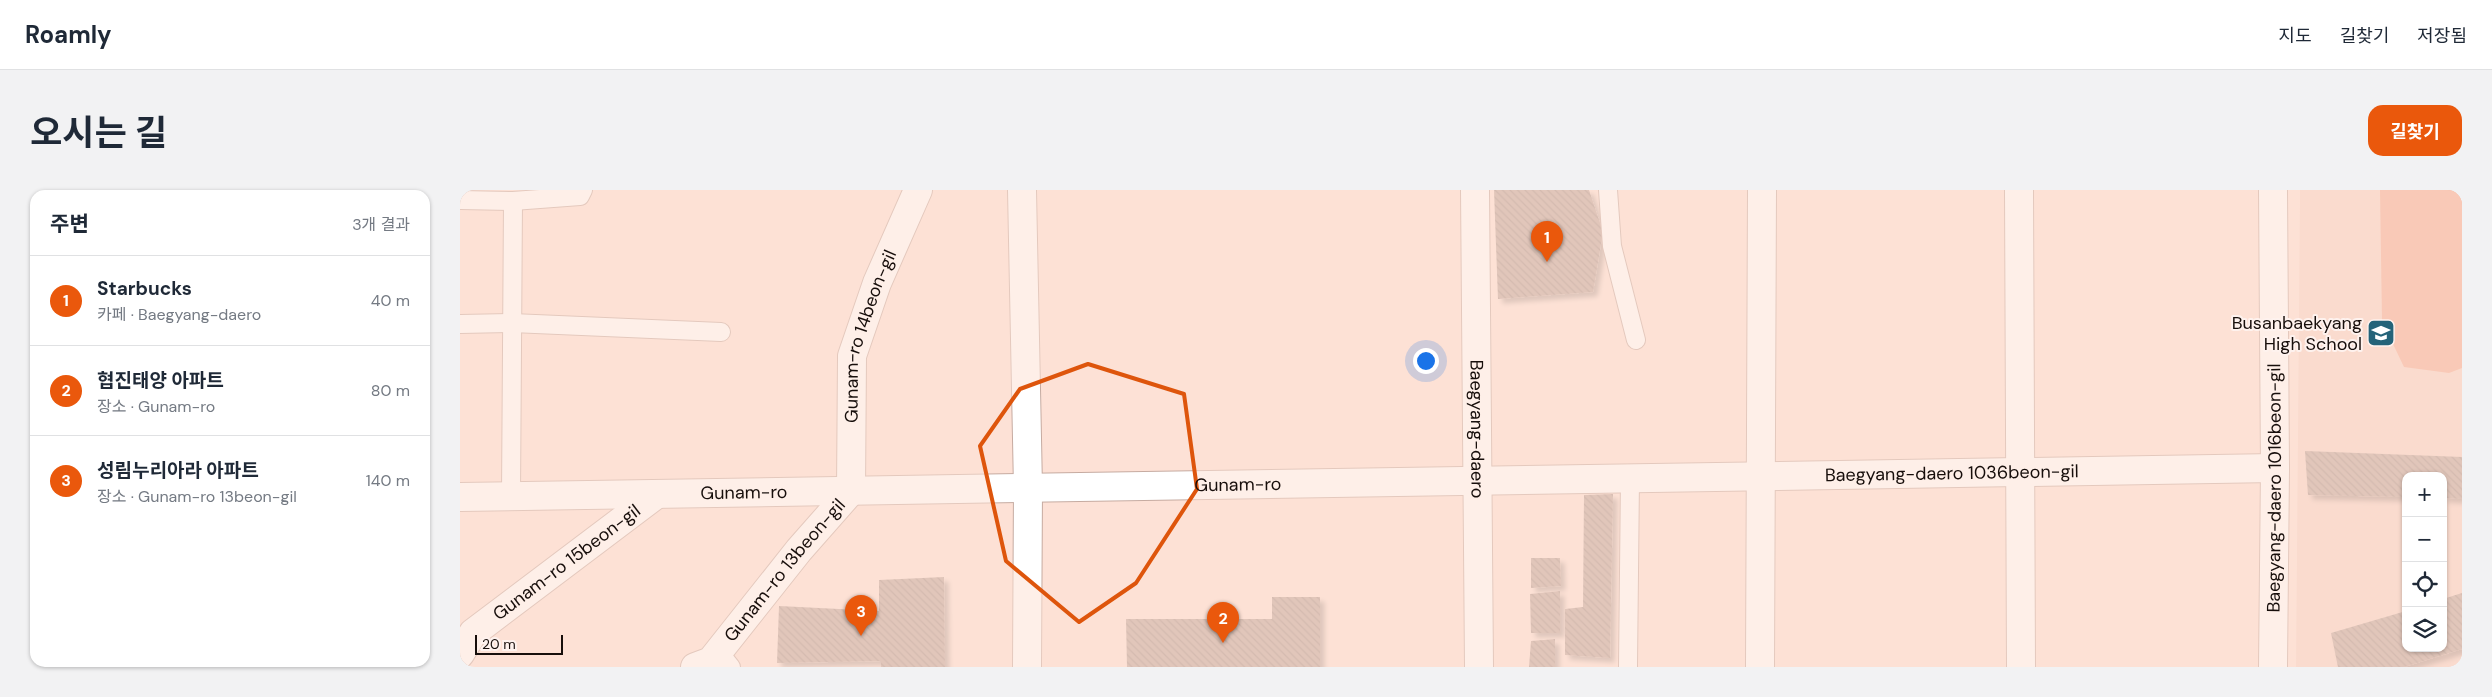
<!DOCTYPE html>
<html lang="ko">
<head>
<meta charset="utf-8">
<style>
  :root { --surface:#fff; --page:#f2f2f3; --text:#1f2937; --muted:#747a83; --line:#e0e1e3; --accent:#ea580c }
  body { margin:0; font-family:"DM Sans","Noto Sans KR",sans-serif; background:var(--page); color:var(--text) }
  .controls { position:absolute; right:15px; bottom:15px; display:grid; overflow:hidden; border-radius:10px; box-shadow:0 1px 4px #0004 }
  .controls button { width:45px; height:45px; display:grid; place-items:center; padding:0; border:0; border-bottom:1px solid var(--line); background:var(--surface); color:var(--text); font:25px sans-serif }
  .scale { position:absolute; left:15px; bottom:12px; width:88px; box-sizing:border-box; padding-left:5px; border:2px solid #170e0b; border-top:0; font-size:14px; line-height:18px; white-space:nowrap; color:#170e0b; -webkit-text-stroke:4px #fef2ee; paint-order:stroke }
  .you { position:absolute; left:965px; top:170px; width:18px; height:18px; margin:-12px; border:4px solid #fff; border-radius:50%; background:#1a73e8; box-shadow:0 0 0 8px #1a73e833 }
  .badge { display:grid; place-items:center; width:32px; height:32px; border-radius:50%; background:var(--accent); color:#fff; font-size:16px; font-weight:700 }
  .pin { position:absolute; translate:-50% -41px; filter:drop-shadow(0 1px 2px #0008) }
  .pin::after { content:''; position:absolute; top:26px; width:18px; height:15px; background:inherit; clip-path:polygon(0 0,100% 0,50% 100%) }
  .list { margin:0; padding:0; list-style:none }
  h2 { display:flex; justify-content:space-between; align-items:center; height:65px; margin:0; padding:0 20px; font-size:21px }
  h2 small { font-size:16px; font-weight:400; color:var(--muted) }
  .list li { display:grid; grid-template-columns:32px 1fr auto; gap:15px; align-items:center; box-sizing:border-box; height:90px; padding:0 20px; border-top:1px solid var(--line) }
  .list b { display:block; font-size:19px; white-space:nowrap }
  .list p { margin:0; font-size:16px; white-space:nowrap; color:var(--muted) }
  .list em { font-size:16px; font-style:normal; color:var(--muted) }
  .icon { flex:none; width:28px; height:28px; fill:none; stroke:currentColor; stroke-width:2; stroke-linecap:round; stroke-linejoin:round }
  .map { position:relative; flex:none; width:2002px; height:477px; overflow:hidden; border-radius:15px }
  header { display:flex; align-items:center; gap:30px; box-sizing:border-box; height:70px; padding:0 25px; background:var(--surface); border-bottom:1px solid var(--line) }
  header strong { font-size:24px }
  nav { display:flex; gap:28px; margin-inline-start:auto; font-size:18px }
  .intro { display:flex; align-items:center; justify-content:space-between; box-sizing:border-box; height:120px; padding:0 30px }
  h1 { margin:0; font-size:35px }
  .button { padding:12px 22px; border-radius:15px; background:var(--accent); color:#fff; font-size:18px; font-weight:700 }
  main { display:flex; gap:30px; padding:0 30px }
  aside { flex:1; background:var(--surface); border-radius:15px; box-shadow:0 1px 4px #0004 }
  .map>svg:first-child { display:block }
  .built { fill:#f6d3c6; fill-rule:evenodd }
  .green { fill:#f3ac92 }
  .building { fill:url(#building-back-hatch); filter:url(#shadow) }
  .lines { fill:none; stroke-linecap:round; stroke-linejoin:round }
  .lane-casing { stroke:#c6aba1; stroke-width:20 }
  .street-casing { stroke:#c6aba1; stroke-width:30 }
  .secondary-casing { stroke:#c6aba1; stroke-width:30 }
  .lane { stroke:#fff; stroke-width:18 }
  .street { stroke:#fff; stroke-width:28 }
  .secondary { stroke:#fff; stroke-width:28 }
  .marked { fill:none; stroke:#de550c; stroke-width:4; stroke-linejoin:round }
  .labels { text-anchor:middle; stroke-width:4; stroke-linejoin:round; paint-order:stroke }
  .poi-label { font-size:18px; fill:#170e0b; stroke:#fef2ee; text-anchor:end }
  .street-label { font-size:18px; fill:#170e0b; stroke:#fef2ee }
</style>
</head>
<body>
<header>
<strong>Roamly</strong>
<nav><a>지도</a><a>길찾기</a><a>저장됨</a></nav>
</header>
<div class="intro"><h1>오시는 길</h1><a class="button">길찾기</a></div>
<main>
<aside>
<h2>주변<small>3개 결과</small></h2>
<ul class="list">
<li><span class="badge">1</span><div><b>Starbucks</b><p>카페 · Baegyang-daero</p></div><em>40 m</em></li>
<li><span class="badge">2</span><div><b>협진태양 아파트</b><p>장소 · Gunam-ro</p></div><em>80 m</em></li>
<li><span class="badge">3</span><div><b>성림누리아라 아파트</b><p>장소 · Gunam-ro 13beon-gil</p></div><em>140 m</em></li>
</ul>
</aside>
<div class="map">
<svg width="2002" height="477" viewBox="0 0 2002 477">
  <defs>
    <pattern id="building-back-hatch" width="6" height="6" patternUnits="userSpaceOnUse" patternTransform="scale(1.25)"><rect width="6" height="6" fill="#bfa49a"/><path d="M-1 5l2 2M0 0l6 6M5-1l2 2" fill="none" stroke="#a38c83"/></pattern>
    <filter id="shadow"><feDropShadow dx="4.5" dy="4.5" stdDeviation="2.5" flood-color="#0004"/></filter>
  </defs>
  <rect width="100%" height="100%" fill="#fde1d6"/>
  <!-- built -->
  <path class="built" d="M 1840,0 L 2002,0 L 2002,477 L 1836,477 ZM 1946,286 L 1983,286 L 1983,458 L 1946,458 Z"/>
  <!-- green -->
  <polygon class="green" points="1920,0 2002,0 2002,178 1989,183 1944,177 1922,131"/>
  <!-- building -->
  <g class="building">
    <polygon points="1034,0 1129,0 1143,42 1133,102 1038,109"/>
    <polygon points="1845,261 2002,267 2002,309 1983,308 1983,286 1946,286 1946,307 1848,305"/>
    <polygon points="1153,304 1150,468 1105,465 1105,419 1123,417 1124,305"/>
    <polygon points="1071,368 1100,368 1101,396 1071,398"/>
    <polygon points="484,387 485,477 421,477 421,471 317,473 319,416 419,421 419,390"/>
    <polygon points="1100,401 1100,443 1071,443 1070,404"/>
    <polygon points="2002,403 2002,459 1944,477 1878,477 1871,443 1946,421 1946,458 1983,458 1983,409"/>
    <polygon points="812,407 860,407 860,477 667,477 666,429 812,429"/>
    <polygon points="1095,449 1095,477 1069,477 1071,451"/>
  </g>
  <g class="lines">
    <defs>
      <g id="lane">
        <polyline points="1148,0 1152,56 1176,150"/>
        <polyline points="0,10 53,11 120,6 123,0"/>
        <polyline points="0,134 52,133 261,142"/>
        <polyline points="51,306 53,11"/>
        <polyline points="259,462 271,477"/>
        <polyline points="1168,477 1170,288"/>
      </g>
      <g id="street">
        <polyline points="562,0 568,298 567,477"/>
        <polyline points="1559,0 1561,477"/>
        <path id="s1" d="M 0,307 L 1815,278"/>
        <path id="s2" d="M 0,464 L 13,443 L 197,304"/>
        <path id="s3" d="M 235,477 L 251,471 L 339,360 L 391,301 L 392,166 L 417,93 L 458,0"/>
        <polyline points="1300,477 1302,0"/>
        <path id="s4" d="M 1813,477 L 1815,278 L 1813,0"/>
      </g>
      <g id="secondary">
        <path id="s5" d="M 1015,0 L 1019,477"/>
      </g>
    </defs>
    <!-- lane casing -->
    <use href="#lane" class="lane-casing"/>
    <!-- street casing -->
    <use href="#street" class="street-casing"/>
    <!-- secondary casing -->
    <use href="#secondary" class="secondary-casing"/>
    <!-- lane -->
    <use href="#lane" class="lane"/>
    <!-- street -->
    <use href="#street" class="street"/>
    <!-- secondary -->
    <use href="#secondary" class="secondary"/>
  </g>
  <!-- marked area -->
  <path d="M0 0H2002V477H0ZM 628,174 L 724,204 L 737,299 L 676,393 L 619,432 L 546,371 L 520,256 L 560,199 Z" fill="#fde1d6" fill-opacity=".55" fill-rule="evenodd"/>
  <path class="marked" d="M 628,174 L 724,204 L 737,299 L 676,393 L 619,432 L 546,371 L 520,256 L 560,199 Z"/>
  <!-- icons -->
  <defs>
    <symbol id="school-square" viewBox="-11 -11 22 22"><rect x="-9" y="-9" width="18" height="18" rx="4" fill="#246379" stroke="#fef2ee"/><path d="M0-5L7-2L0 1L-7-2ZM-4 1L0 2.5L4 1V4Q0 6-4 4Z" fill="#fff"/></symbol>
  </defs>
  <g fill-rule="evenodd">
    <use href="#school-square" x="1905" y="127" width="32" height="32"/>
  </g>
  <g class="labels">
    <!-- poi labels -->
    <g class="poi-label">
      <text x="1902" y="139">Busanbaekyang<tspan x="1902" dy="21">High School</tspan></text>
    </g>
    <!-- street labels -->
    <g class="street-label">
      <text dy="6" stroke="none"><textPath href="#s3" startOffset="395">Gunam-ro 14beon-gil</textPath></text>
      <text dy="6" stroke="none"><textPath href="#s5" startOffset="239">Baegyang-daero</textPath></text>
      <text dy="6" stroke="none"><textPath href="#s1" startOffset="1492">Baegyang-daero 1036beon-gil</textPath></text>
      <text dy="6" stroke="none"><textPath href="#s1" startOffset="778">Gunam-ro</textPath></text>
      <text dy="6" stroke="none"><textPath href="#s4" startOffset="179">Baegyang-daero 1016beon-gil</textPath></text>
      <text dy="6" stroke="none"><textPath href="#s1" startOffset="284">Gunam-ro</textPath></text>
      <text dy="6" stroke="none"><textPath href="#s2" startOffset="142">Gunam-ro 15beon-gil</textPath></text>
      <text dy="6" stroke="none"><textPath href="#s3" startOffset="134">Gunam-ro 13beon-gil</textPath></text>
    </g>
  </g>
</svg>
<div class="controls">
<button>+</button>
<button>−</button>
<button><svg class="icon" aria-label="locate" viewBox="0 0 24 24"><circle cx="12" cy="12" r="6"/><path d="M12 2v4M12 18v4M2 12h4M18 12h4"/></svg></button>
<button><svg class="icon" aria-label="layers" viewBox="0 0 24 24"><path d="M12 4l9 5-9 5-9-5zM3 14l9 5 9-5"/></svg></button>
</div>
<div class="scale">20 m</div>
<div class="you"></div>
<div class="pin badge" style="left:1087px;top:72px">1</div>
<div class="pin badge" style="left:763px;top:453px">2</div>
<div class="pin badge" style="left:401px;top:446px">3</div>
</div>
</main>
</body>
</html>
